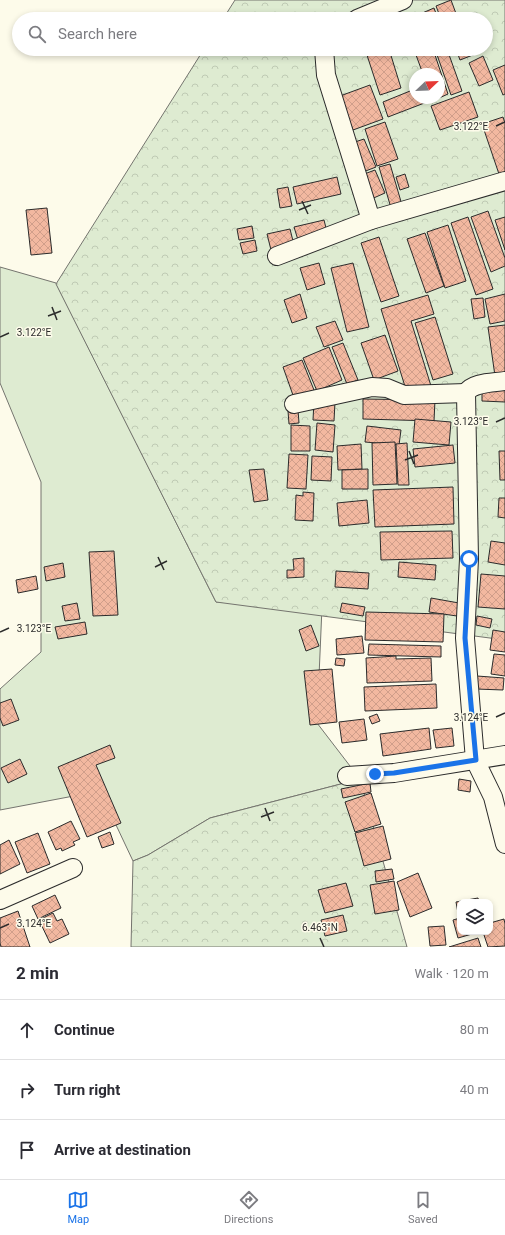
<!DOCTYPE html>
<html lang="en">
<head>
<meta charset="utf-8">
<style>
  :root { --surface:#fff; --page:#f2f2f3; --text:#2b2b33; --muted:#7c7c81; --line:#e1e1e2; --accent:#1a73e8 }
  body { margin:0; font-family:Roboto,sans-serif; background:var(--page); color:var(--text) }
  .controls { position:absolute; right:12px; bottom:12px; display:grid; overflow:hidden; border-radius:8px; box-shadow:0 2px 6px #0003 }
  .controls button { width:36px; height:36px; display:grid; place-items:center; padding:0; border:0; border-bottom:1px solid var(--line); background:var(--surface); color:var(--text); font:20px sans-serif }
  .compass { position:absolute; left:409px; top:68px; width:36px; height:36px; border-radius:50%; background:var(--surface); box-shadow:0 2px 6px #0003; rotate:67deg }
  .stop { position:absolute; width:12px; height:12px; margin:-9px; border:3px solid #1a73e8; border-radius:50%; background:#fff }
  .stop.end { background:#1a73e8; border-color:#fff; box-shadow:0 1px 4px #0008 }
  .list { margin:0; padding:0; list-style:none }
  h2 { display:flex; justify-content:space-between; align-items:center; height:52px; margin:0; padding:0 16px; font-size:17px }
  h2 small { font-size:13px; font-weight:400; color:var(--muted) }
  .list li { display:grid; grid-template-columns:26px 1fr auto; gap:12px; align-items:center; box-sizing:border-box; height:60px; padding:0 16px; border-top:1px solid var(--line) }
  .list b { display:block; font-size:15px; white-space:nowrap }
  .list em { font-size:13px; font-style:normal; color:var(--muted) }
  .icon { flex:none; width:22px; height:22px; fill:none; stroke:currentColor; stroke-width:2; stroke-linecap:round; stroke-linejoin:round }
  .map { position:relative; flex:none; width:505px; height:947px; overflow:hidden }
  .search { position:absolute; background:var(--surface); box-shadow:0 2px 6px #0003; left:12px; right:12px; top:12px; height:44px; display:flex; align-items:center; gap:10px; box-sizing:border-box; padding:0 14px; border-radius:22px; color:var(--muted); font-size:15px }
  .sheet { height:232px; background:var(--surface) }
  nav { display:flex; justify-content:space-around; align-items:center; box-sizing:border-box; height:56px; border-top:1px solid var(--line); background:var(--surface); font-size:11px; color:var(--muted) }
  nav a { display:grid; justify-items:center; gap:2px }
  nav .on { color:var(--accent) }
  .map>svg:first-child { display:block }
  .green { fill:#deebd1; stroke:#74746e }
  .forest { fill:url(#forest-crowns); stroke:#74746e; fill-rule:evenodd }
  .building { fill:url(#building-cross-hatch); stroke:#2b2b2b }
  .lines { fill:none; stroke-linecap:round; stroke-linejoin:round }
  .minor-casing { stroke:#2b2b2b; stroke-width:20 }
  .minor { stroke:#fdfbea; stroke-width:18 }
  .route { stroke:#1a73e8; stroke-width:5 }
  .ticks { fill:none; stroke:#2b2b2b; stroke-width:1.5 }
  .ticks-label { font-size:10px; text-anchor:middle; fill:#2b2b2b; stroke:#fdfbea; stroke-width:3; stroke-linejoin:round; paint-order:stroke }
</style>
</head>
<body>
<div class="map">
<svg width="505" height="947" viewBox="0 0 505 947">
  <defs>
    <pattern id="forest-crowns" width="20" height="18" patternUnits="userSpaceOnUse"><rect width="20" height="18" fill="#deebd1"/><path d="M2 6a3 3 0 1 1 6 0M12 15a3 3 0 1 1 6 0" fill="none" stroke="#bfcab4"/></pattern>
    <pattern id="building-cross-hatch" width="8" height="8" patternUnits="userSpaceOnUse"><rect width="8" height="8" fill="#f2b8a0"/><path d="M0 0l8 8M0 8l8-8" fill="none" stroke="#d09e8a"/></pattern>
  </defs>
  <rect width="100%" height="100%" fill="#fdfbea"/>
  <!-- green -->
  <polygon class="green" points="0,267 56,283 216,602 322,607 317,723 360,779 210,818 148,855 133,861 100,791 0,810 0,689 41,652 41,482 0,383"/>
  <!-- forest -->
  <g class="forest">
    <path d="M 235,0 L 505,0 L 505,640 L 216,602 L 56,284 L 204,49 L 486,49 L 486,19 L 223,19 ZM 415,74 L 439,74 L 439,98 L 415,98 Z"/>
    <polygon points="360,779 407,947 131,947 133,861 148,855 210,818"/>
  </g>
  <!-- building -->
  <g class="building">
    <polygon points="451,0 458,19 441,19 436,6"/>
    <polygon points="434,8 438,19 422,19 420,14"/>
    <polygon points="365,49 389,49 401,88 380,95"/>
    <polygon points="433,49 448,94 439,98 439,74 423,74 416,55"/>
    <polygon points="435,49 447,49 462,91 451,95"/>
    <polygon points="456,49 477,49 478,53 460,60"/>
    <polygon points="483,56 493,80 479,86 469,63"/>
    <polygon points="505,65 505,94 503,95 493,70"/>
    <polygon points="370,85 383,119 353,130 340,96"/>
    <polygon points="415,89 415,98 425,98 427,102 388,117 383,102"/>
    <polygon points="469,92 478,117 440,130 431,106"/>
    <polygon points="503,117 505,123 505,175 500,177 482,124"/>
    <polygon points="385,122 398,159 377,166 365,129"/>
    <polygon points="364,139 376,167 363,172 352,143"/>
    <polygon points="390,164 402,205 391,208 379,167"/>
    <polygon points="375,170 385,193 369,200 359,176"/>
    <polygon points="405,174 409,187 400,190 396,177"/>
    <polygon points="337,177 341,194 297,204 293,187"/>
    <polygon points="288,187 292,206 280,208 277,189"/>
    <polygon points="47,208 52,253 31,255 26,210"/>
    <polygon points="488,211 505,258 505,266 491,272 471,217"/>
    <polygon points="468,217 493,289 476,295 451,223"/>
    <polygon points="505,217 505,250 495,220"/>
    <polygon points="324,220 327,232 298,240 294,227"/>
    <polygon points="448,225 466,281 445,288 427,232"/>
    <polygon points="252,226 254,238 239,240 237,229"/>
    <polygon points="290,229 294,245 271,250 267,234"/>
    <polygon points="425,233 444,286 426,293 407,239"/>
    <polygon points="379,237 399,296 381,302 361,243"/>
    <polygon points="255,240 257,251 243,254 240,243"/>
    <polygon points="319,263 325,284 307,290 300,268"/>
    <polygon points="353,263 369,327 347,332 331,268"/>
    <polygon points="300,294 307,318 292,323 284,300"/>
    <polygon points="505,294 505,321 490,324 485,299"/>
    <polygon points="428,295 434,314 411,321 431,386 407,393 381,309"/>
    <polygon points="483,298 485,317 474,319 471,299"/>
    <polygon points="435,317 453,374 433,380 415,323"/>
    <polygon points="335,321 343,340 324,347 316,327"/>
    <polygon points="505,325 505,374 495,376 488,327"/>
    <polygon points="385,335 398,371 374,380 361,343"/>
    <polygon points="343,343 358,380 347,384 332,347"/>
    <polygon points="329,347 342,380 317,391 303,358"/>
    <polygon points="302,360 314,390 294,398 283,367"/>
    <polygon points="482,388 505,389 505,402 482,401"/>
    <polygon points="363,399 435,400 434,421 363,419"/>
    <polygon points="314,401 335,402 334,421 313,420"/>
    <polygon points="298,410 299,423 289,424 288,411"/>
    <polygon points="415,419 451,422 449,445 413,442"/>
    <polygon points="317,423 335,425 333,452 315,450"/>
    <polygon points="291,425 310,426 310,451 291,451"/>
    <polygon points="367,426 401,430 399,445 365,442"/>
    <polygon points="395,442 397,484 373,485 372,443"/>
    <polygon points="407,443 409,485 398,485 396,444"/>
    <polygon points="361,444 362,469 338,470 337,446"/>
    <polygon points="453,445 455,463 415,467 413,449"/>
    <polygon points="499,451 505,451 505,480 500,480"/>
    <polygon points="289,454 308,455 306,489 287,488"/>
    <polygon points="312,456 332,457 331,481 311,480"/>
    <polygon points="264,469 268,500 254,502 249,470"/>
    <polygon points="368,469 368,489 342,489 342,470"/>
    <polygon points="453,487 454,524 375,527 373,490"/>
    <polygon points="303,492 314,493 313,521 295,520 296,495 303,496"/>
    <polygon points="499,498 505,498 505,518 498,517"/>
    <polygon points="367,500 369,523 339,526 337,503"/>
    <polygon points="452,531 453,558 381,560 380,532"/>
    <polygon points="491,541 505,543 505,565 488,562"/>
    <polygon points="114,551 118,615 93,616 89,552"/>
    <polygon points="304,558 304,577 287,578 287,570 294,570 293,559"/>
    <polygon points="399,562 436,565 435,580 398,577"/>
    <polygon points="63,563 65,577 46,581 44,567"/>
    <polygon points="336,571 369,573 368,589 335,587"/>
    <polygon points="481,574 505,576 505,609 478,607"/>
    <polygon points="36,576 38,589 18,593 16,580"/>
    <polygon points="431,598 459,603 457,616 429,612"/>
    <polygon points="77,603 80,619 65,621 62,606"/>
    <polygon points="342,603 365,607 363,616 340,612"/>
    <polygon points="366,612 444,614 443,642 365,640"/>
    <polygon points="477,616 492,619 490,628 476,625"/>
    <polygon points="85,622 87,634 58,639 55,627"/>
    <polygon points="311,625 319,646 306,651 299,630"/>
    <polygon points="493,630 505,632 505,652 490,650"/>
    <polygon points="362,636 364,653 337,655 336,639"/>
    <polygon points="369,644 441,646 441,657 368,655"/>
    <polygon points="494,654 505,655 505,676 491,674"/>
    <polygon points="396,656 396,659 431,658 432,681 367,683 366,658"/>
    <polygon points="336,658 345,659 344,666 335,665"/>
    <polygon points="332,669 337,722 310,725 304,671"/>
    <polygon points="477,676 504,678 503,690 476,689"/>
    <polygon points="436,684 437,708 365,711 364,687"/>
    <polygon points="11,699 19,720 3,726 0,718 0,703"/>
    <polygon points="377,714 380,721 372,724 369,717"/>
    <polygon points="364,719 367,740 342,743 339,722"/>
    <polygon points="429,728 431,749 383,756 380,734"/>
    <polygon points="452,728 454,746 436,748 433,730"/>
    <polygon points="110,745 115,758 96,765 121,823 87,837 58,767"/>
    <polygon points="20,759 27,774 8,783 1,768"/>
    <polygon points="459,779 471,781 470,792 458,790"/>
    <polygon points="370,783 371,792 343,798 341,789"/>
    <polygon points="371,793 381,824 355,832 345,802"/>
    <polygon points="71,821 80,839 73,842 75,845 62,851 61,848 56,850 48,832"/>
    <polygon points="383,826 391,859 364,866 355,833"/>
    <polygon points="110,832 114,844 102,848 98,837"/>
    <polygon points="38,833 50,864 27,873 15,842"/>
    <polygon points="9,840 20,864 0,874 0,845"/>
    <polygon points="392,869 394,879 376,882 375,871"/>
    <polygon points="418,873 432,908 410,917 397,882"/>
    <polygon points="394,881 399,910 375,914 370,885"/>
    <polygon points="346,883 353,906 325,913 318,890"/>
    <polygon points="55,895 61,908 38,919 32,906"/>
    <polygon points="478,898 479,902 460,902 460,913 458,913 456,902"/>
    <polygon points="18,911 30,947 1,947 0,943 0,918"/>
    <polygon points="53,913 57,921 62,919 69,934 50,943 39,920"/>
    <polygon points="343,915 347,931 325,936 321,920"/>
    <polygon points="460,918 460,932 479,932 458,938 453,920"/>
    <polygon points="504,919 505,924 505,946 488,947 483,932 490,932 490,923"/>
    <polygon points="444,926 446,945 430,946 428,927"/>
    <polygon points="478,938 481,947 449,947"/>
  </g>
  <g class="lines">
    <defs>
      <g id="minor">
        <polyline points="357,19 403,0"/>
        <polyline points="324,49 326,75 371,220"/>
        <polyline points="277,256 371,220 505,181"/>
        <path d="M 505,381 C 493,383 473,382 466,393 L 469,559 L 465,638 L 475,760 L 493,797 L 505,844"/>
        <polyline points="294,404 372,387 387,388 404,395 466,393"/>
        <polyline points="347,776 394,773 505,755"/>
        <polyline points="0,900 73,868"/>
      </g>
    </defs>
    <!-- minor casing -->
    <use href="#minor" class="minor-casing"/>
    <!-- minor -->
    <use href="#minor" class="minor"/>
  </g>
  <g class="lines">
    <!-- route -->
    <polyline class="route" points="375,774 394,773 476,760 465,638 469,559"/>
  </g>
  <!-- ticks -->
  <path class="ticks" d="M 496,126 L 505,122M 302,201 L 308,214M 299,210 L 311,205M 52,307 L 57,320M 48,316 L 61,311M 0,337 L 9,333M 496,422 L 505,418M 409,451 L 414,464M 405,460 L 418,455M 158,557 L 164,570M 155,567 L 167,561M 0,632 L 9,628M 496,717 L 505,713M 265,808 L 270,821M 261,817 L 274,812M 0,928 L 9,924M 320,938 L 324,947"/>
  <g class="ticks-label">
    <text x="471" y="130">3.122°E</text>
    <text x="34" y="336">3.122°E</text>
    <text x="471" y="425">3.123°E</text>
    <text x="34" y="632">3.123°E</text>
    <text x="471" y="721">3.124°E</text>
    <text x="34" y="927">3.124°E</text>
    <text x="320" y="931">6.463°N</text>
  </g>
</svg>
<div class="controls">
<button><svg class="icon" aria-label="layers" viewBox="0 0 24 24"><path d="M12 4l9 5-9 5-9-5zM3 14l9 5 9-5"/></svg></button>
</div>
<svg class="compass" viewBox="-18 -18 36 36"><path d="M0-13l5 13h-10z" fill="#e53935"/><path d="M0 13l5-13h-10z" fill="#7c7c81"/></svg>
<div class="stop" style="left:469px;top:559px"></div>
<div class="stop end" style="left:375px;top:774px"></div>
<div class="search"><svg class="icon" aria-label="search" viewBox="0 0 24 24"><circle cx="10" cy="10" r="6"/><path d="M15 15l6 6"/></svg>Search here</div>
</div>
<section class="sheet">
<h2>2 min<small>Walk · 120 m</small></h2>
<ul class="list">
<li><svg class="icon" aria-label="ahead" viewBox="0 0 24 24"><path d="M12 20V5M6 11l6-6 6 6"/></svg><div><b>Continue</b></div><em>80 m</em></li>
<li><svg class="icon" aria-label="right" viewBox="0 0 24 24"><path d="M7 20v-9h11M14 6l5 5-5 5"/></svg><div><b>Turn right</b></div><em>40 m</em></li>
<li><svg class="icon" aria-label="arrive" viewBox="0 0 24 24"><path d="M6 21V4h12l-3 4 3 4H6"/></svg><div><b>Arrive at destination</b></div></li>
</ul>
</section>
<nav>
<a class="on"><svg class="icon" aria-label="map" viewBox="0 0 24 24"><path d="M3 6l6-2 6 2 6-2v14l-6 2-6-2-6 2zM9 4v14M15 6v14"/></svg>Map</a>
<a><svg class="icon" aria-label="directions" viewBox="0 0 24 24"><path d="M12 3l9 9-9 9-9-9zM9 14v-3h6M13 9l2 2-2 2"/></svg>Directions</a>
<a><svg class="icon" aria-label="saved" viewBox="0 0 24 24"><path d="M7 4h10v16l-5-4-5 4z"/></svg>Saved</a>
</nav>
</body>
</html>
